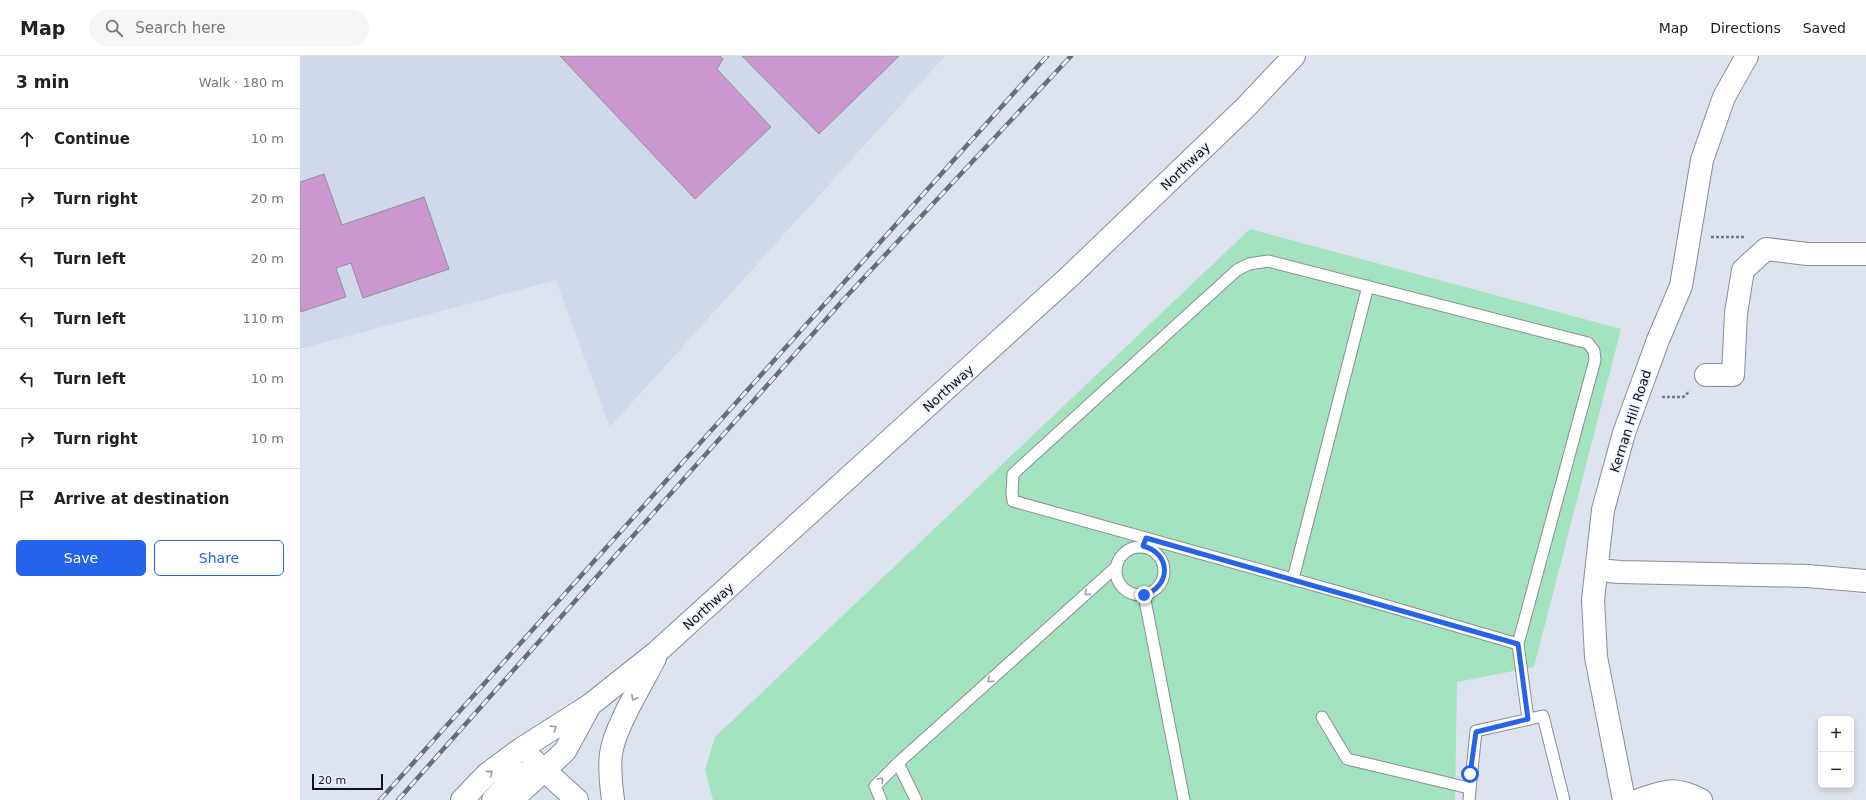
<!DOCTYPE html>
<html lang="en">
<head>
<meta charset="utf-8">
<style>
  :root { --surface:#fff; --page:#f6f6f6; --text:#202124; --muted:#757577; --line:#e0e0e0; --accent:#2563eb }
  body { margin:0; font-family:"DejaVu Sans",sans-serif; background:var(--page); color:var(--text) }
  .controls { position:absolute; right:12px; bottom:12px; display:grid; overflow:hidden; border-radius:6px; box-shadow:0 2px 6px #0003 }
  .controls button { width:36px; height:36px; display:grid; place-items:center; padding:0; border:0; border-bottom:1px solid var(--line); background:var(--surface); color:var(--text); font:20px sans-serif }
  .scale { position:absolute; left:12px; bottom:10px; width:71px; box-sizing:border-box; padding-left:4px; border:2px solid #0e1013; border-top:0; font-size:11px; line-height:14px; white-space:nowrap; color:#0e1013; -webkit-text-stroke:3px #ebf1fc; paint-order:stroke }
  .stop { position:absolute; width:12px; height:12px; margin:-9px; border:3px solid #2563eb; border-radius:50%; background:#fff }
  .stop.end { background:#2563eb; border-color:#fff; box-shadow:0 1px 4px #0008 }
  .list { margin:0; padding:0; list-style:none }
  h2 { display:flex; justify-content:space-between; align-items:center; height:52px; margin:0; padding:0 16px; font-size:17px }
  h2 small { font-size:13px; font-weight:400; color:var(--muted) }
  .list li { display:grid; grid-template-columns:26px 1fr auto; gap:12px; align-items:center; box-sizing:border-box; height:60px; padding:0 16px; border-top:1px solid var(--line) }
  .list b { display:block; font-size:15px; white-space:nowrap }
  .list em { font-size:13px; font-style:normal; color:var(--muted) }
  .actions { display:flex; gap:8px; padding:12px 16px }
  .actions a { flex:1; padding:9px 0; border:1px solid var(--accent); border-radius:6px; text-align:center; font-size:14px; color:var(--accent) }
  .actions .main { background:var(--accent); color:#fff }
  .icon { flex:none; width:22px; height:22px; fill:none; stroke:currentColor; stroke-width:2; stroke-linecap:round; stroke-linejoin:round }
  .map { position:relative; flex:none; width:1566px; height:744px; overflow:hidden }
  header { display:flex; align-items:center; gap:24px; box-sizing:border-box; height:56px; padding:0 20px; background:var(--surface); border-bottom:1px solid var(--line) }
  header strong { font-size:19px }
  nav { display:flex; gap:22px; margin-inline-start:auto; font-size:14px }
  .search { width:280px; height:36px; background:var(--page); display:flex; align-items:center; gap:10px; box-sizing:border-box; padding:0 14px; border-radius:22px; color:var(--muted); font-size:15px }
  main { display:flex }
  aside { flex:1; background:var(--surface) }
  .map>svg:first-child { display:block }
  .built { fill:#cfd9eb }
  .green { fill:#a4e3c0 }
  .building { fill:#cb97cf; stroke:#968d96 }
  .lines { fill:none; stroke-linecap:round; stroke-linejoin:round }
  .service-casing { stroke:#888e98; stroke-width:13 }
  .minor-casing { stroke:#888e98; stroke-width:24 }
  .trunk-casing { stroke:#888e98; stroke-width:24 }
  .path { stroke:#757980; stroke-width:2.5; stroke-dasharray:3 2; stroke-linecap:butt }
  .service { stroke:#fff; stroke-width:11 }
  .minor { stroke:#fff; stroke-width:22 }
  .trunk { stroke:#fff; stroke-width:22 }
  .rail-casing { stroke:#6a6d74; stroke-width:4.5 }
  .rail { stroke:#ebf1fc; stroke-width:3; stroke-dasharray:9; stroke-linecap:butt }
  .oneway { stroke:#9f9fa1 }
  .route { stroke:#2563eb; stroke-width:5 }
  .labels { text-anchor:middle; stroke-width:3; stroke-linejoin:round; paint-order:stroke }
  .street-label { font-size:13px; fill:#0e1013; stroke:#ebf1fc }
</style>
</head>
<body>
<header>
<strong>Map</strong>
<div class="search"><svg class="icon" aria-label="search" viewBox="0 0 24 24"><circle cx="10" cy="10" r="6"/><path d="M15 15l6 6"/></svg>Search here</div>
<nav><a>Map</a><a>Directions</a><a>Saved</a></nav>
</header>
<main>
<aside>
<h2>3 min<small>Walk · 180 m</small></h2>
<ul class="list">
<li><svg class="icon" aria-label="ahead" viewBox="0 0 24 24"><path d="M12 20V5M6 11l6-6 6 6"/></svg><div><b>Continue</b></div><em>10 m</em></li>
<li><svg class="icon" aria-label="right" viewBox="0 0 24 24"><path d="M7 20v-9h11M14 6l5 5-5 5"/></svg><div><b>Turn right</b></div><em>20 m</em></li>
<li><svg class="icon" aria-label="left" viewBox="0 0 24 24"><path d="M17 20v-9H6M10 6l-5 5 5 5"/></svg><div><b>Turn left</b></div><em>20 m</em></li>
<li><svg class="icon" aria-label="left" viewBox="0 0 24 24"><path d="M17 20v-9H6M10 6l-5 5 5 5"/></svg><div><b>Turn left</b></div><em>110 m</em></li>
<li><svg class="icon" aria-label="left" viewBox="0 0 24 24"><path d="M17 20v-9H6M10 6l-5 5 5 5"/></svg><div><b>Turn left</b></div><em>10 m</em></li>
<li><svg class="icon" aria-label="right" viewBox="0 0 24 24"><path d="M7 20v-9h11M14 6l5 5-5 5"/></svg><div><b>Turn right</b></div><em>10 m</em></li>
<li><svg class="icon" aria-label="arrive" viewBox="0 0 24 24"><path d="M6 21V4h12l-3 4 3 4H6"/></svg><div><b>Arrive at destination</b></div></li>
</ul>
<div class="actions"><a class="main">Save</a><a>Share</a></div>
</aside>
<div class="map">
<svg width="1566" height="744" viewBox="0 0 1566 744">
  <rect width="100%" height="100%" fill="#dde3ef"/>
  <!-- built -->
  <polygon class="built" points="0,0 645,0 310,371 256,224 0,293"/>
  <!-- green -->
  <polygon class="green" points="950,173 1321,273 1234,611 1157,626 1155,744 413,744 405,714 415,681"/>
  <!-- building -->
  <g class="building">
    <polygon points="260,0 420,0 423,3 417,13 471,71 395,143"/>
    <polygon points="442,0 599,0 519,78"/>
    <polygon points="24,118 42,169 124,141 149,213 63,242 51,207 36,212 46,241 0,256 0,126"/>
  </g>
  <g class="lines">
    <defs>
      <g id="service">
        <circle cx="840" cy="515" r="24"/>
        <polyline points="993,523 1068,230"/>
        <polyline points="844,539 884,744"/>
        <polyline points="1218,588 1295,304 1294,295 1288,287 968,205 949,208 937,214 713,418 712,437 713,445 1046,538 1218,588 1228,663"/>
        <polyline points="1022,661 1047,703 1169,732"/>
        <polyline points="598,707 616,744"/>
        <polyline points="581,744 575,730 598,707 816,511"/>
        <polyline points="1169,744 1176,675 1243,660 1264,744"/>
      </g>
      <g id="minor">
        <polyline points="1406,319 1433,319 1436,257 1443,214 1466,193 1507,198 1566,198"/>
        <polyline points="1297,514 1320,516 1508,520 1566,525"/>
        <polyline points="1324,744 1296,601 1293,544 1303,454 1324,377 1358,284 1381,230 1402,104 1424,41 1447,0"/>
        <path d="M 1339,744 C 1366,735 1374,730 1401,744"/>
      </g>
      <g id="trunk">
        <polyline points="233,704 277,744"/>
        <polyline points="162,744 187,718 221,693 290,649 358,595 769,221 945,52 994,0"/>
        <polyline points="193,744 218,717"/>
        <polyline points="212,744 265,695 289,651"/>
        <path d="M 313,744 C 311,729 309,713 311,698 C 314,672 343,626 355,602"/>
      </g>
    </defs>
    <!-- service casing -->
    <use href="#service" class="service-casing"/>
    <!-- minor casing -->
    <use href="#minor" class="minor-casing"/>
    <!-- trunk casing -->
    <use href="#trunk" class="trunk-casing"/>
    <!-- path -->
    <g class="path">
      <polyline points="1411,181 1444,181"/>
      <polyline points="1362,341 1383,341 1390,335"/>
    </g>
    <!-- service -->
    <use href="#service" class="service"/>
    <!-- minor -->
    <use href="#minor" class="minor"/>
    <!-- trunk -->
    <use href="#trunk" class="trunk"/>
    <defs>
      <g id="rail">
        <polyline points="80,744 747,0"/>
        <polyline points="98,744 544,243 771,0"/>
      </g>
    </defs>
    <!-- rail casing -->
    <use href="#rail" class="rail-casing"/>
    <!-- rail -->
    <use href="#rail" class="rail"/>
  </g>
  <!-- one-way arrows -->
  <defs><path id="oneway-chevron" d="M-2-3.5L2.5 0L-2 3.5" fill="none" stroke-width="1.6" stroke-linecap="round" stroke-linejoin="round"/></defs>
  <g class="oneway">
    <use href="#oneway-chevron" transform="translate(787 537) rotate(138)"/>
    <use href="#oneway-chevron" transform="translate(690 624) rotate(138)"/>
    <use href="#oneway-chevron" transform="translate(334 642) rotate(117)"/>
    <use href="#oneway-chevron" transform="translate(254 672) rotate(-32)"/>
    <use href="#oneway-chevron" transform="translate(190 717) rotate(-40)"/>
    <use href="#oneway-chevron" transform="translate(581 724) rotate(-46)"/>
  </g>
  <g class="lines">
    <!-- route -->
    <path class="route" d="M 844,539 C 872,530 871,497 843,490 L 846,482 L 1218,588 L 1228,663 L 1176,676 L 1170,718"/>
  </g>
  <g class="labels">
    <!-- street labels -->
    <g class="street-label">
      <text transform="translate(885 110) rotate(-44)" y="5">Northway</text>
      <text transform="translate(648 332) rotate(-42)" y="5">Northway</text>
      <text transform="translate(1330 365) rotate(-72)" y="5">Kernan Hill Road</text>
      <text transform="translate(408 550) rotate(-42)" y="5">Northway</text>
    </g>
  </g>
</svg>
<div class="controls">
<button>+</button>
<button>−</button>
</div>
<div class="scale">20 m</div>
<div class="stop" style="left:1170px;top:718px"></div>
<div class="stop end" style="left:844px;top:539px"></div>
</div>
</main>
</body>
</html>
